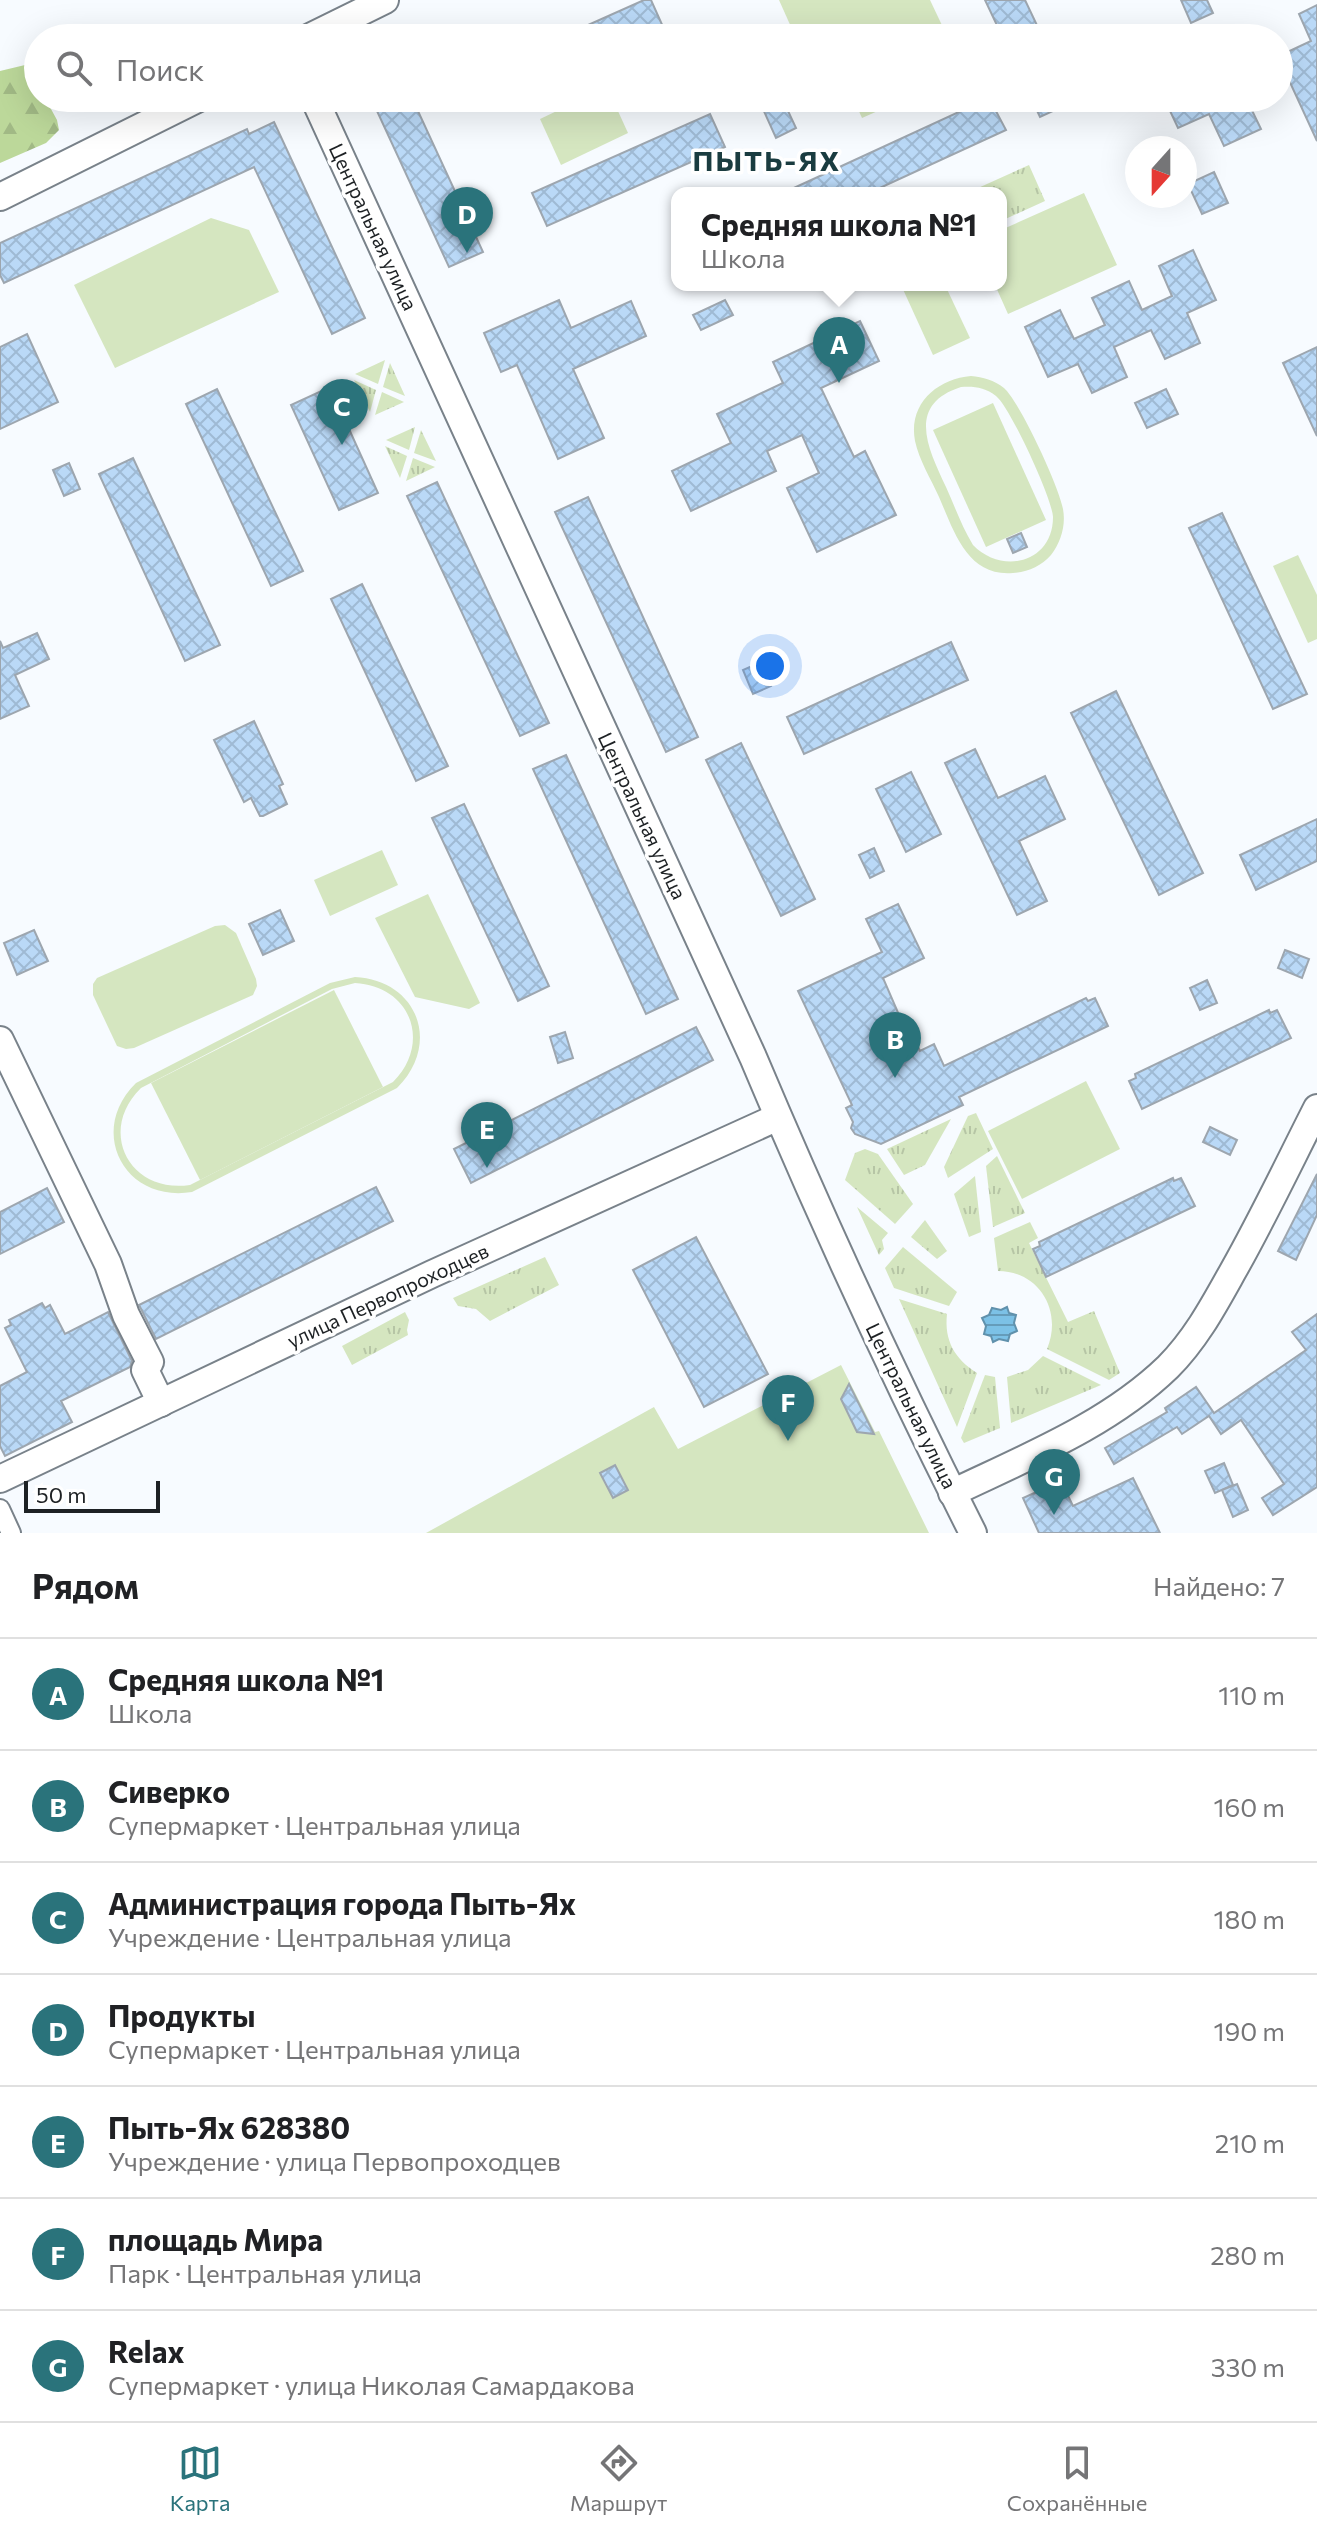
<!DOCTYPE html>
<html lang="ru">
<head>
<meta charset="utf-8">
<style>
  :root { --surface:#fff; --page:#f6f6f6; --text:#202124; --muted:#757577; --line:#e0e0e0; --accent:#2a737b }
  body { margin:0; font-family:Commissioner,sans-serif; background:var(--page); color:var(--text) }
  .compass { position:absolute; left:1125px; top:136px; width:72px; height:72px; border-radius:50%; background:var(--surface); box-shadow:0 8px 32px #0002; rotate:201deg }
  .scale { position:absolute; left:24px; bottom:20px; width:136px; box-sizing:border-box; padding-left:8px; border:4px solid #1d2124; border-top:0; font-size:22px; line-height:28px; white-space:nowrap; color:#1d2124; -webkit-text-stroke:6px #fff; paint-order:stroke }
  .you { position:absolute; left:770px; top:666px; width:28px; height:28px; margin:-20px; border:6px solid #fff; border-radius:50%; background:#1a73e8; box-shadow:0 0 0 12px #1a73e833 }
  .badge { display:grid; place-items:center; width:52px; height:52px; border-radius:50%; background:var(--accent); color:#fff; font-size:26px; font-weight:700 }
  .pin { position:absolute; translate:-50% -66px; filter:drop-shadow(0 2px 4px #0008) }
  .pin::after { content:''; position:absolute; top:42px; width:28px; height:24px; background:inherit; clip-path:polygon(0 0,100% 0,50% 100%) }
  .popup { position:absolute; left:671px; top:187px; width:336px; height:104px; box-sizing:border-box; display:grid; place-content:center; border-radius:16px; background:var(--surface); filter:drop-shadow(0 2px 6px #0005); font-size:26px; white-space:nowrap; color:var(--muted) }
  .popup b { font-size:30px; color:var(--text) }
  .popup::after { content:''; position:absolute; left:50%; top:100%; margin-left:-16px; border:16px solid transparent; border-top-color:var(--surface) }
  .list { margin:0; padding:0; list-style:none }
  h2 { display:flex; justify-content:space-between; align-items:center; height:104px; margin:0; padding:0 32px; font-size:34px }
  h2 small { font-size:26px; font-weight:400; color:var(--muted) }
  .list li { display:grid; grid-template-columns:52px 1fr auto; gap:24px; align-items:center; box-sizing:border-box; height:112px; padding:0 32px; border-top:2px solid var(--line) }
  .list b { display:block; font-size:30px; white-space:nowrap }
  .list p { margin:0; font-size:26px; white-space:nowrap; color:var(--muted) }
  .list em { font-size:26px; font-style:normal; color:var(--muted) }
  .icon { flex:none; width:44px; height:44px; fill:none; stroke:currentColor; stroke-width:2; stroke-linecap:round; stroke-linejoin:round }
  .map { position:relative; flex:none; width:1317px; height:1533px; overflow:hidden }
  .search { position:absolute; background:var(--surface); box-shadow:0 8px 32px #0002; left:24px; right:24px; top:24px; height:88px; display:flex; align-items:center; gap:20px; box-sizing:border-box; padding:0 28px; border-radius:44px; color:var(--muted); font-size:30px }
  .sheet { height:888px; background:var(--surface) }
  nav { display:flex; justify-content:space-around; align-items:center; box-sizing:border-box; height:112px; border-top:2px solid var(--line); background:var(--surface); font-size:22px; color:var(--muted) }
  nav a { display:grid; justify-items:center; gap:4px }
  nav .on { color:var(--accent) }
  .map>svg:first-child { display:block }
  .grass { fill:url(#grass-tufts) }
  .forest { fill:url(#forest-firs) }
  .park { fill:#d5e6c0; fill-rule:evenodd }
  .water { fill:url(#water-rules); stroke:#6091ac; stroke-width:2 }
  .building { fill:url(#building-cross-hatch); stroke:#9da6af; stroke-width:2 }
  .lines { fill:none; stroke-linecap:round; stroke-linejoin:round }
  .street-casing { stroke:#79828a; stroke-width:22 }
  .secondary-casing { stroke:#79828a; stroke-width:30 }
  .street { stroke:#fff; stroke-width:18 }
  .secondary { stroke:#fff; stroke-width:26 }
  .labels { text-anchor:middle; stroke-width:7; stroke-linejoin:round; paint-order:stroke }
  .street-label { font-size:20px; fill:#1d2124; stroke:#fff }
  .district-label { font-size:28px; font-weight:bold; letter-spacing:2px; fill:#1a3c40; stroke:#fff }
</style>
</head>
<body>
<div class="map">
<svg width="1317" height="1533" viewBox="0 0 1317 1533">
  <defs>
    <pattern id="grass-tufts" width="24" height="20" patternUnits="userSpaceOnUse" patternTransform="scale(2)"><rect width="24" height="20" fill="#d5e6c0"/><path d="M3 7l-1-3M5 7V3M7 7l1-3M15 17l-1-3M17 17v-4M19 17l1-3" fill="none" stroke="#b6c5a5"/></pattern>
    <pattern id="forest-firs" width="22" height="20" patternUnits="userSpaceOnUse" patternTransform="scale(2)"><rect width="22" height="20" fill="#bcd89a"/><path d="M5 1l3.5 6h-7zM16 11l3.5 6h-7z" fill="#a1b985"/></pattern>
    <pattern id="water-rules" width="6" height="5" patternUnits="userSpaceOnUse" patternTransform="scale(2)"><rect width="6" height="5" fill="#7cc1e6"/><path d="M0 2.5h6" fill="none" stroke="#659cba"/></pattern>
    <pattern id="building-cross-hatch" width="8" height="8" patternUnits="userSpaceOnUse" patternTransform="scale(2)"><rect width="8" height="8" fill="#bad9f7"/><path d="M0 0l8 8M0 8l8-8" fill="none" stroke="#9fbad4"/></pattern>
  </defs>
  <rect width="100%" height="100%" fill="#f7fbff"/>
  <!-- grass -->
  <g class="grass">
    <polygon points="1029,165 1045,201 1001,221 1001,193 967,193"/>
    <polygon points="385,360 378,384 355,374"/>
    <polygon points="390,363 405,396 383,387"/>
    <polygon points="354,380 376,390 370,412"/>
    <polygon points="382,392 404,402 375,415"/>
    <polygon points="415,427 409,450 386,440"/>
    <polygon points="421,430 436,461 414,453"/>
    <polygon points="385,446 407,456 400,478"/>
    <polygon points="413,458 435,467 406,481"/>
    <polygon points="976,1113 993,1149 948,1178 944,1167 968,1116"/>
    <polygon points="951,1119 925,1165 904,1175 887,1149"/>
    <polygon points="865,1149 878,1154 913,1204 895,1224 845,1180 855,1153"/>
    <polygon points="997,1156 1025,1213 993,1227 986,1166"/>
    <polygon points="975,1176 981,1232 969,1237 954,1194"/>
    <polygon points="857,1207 888,1233 882,1240 884,1249 879,1255"/>
    <polygon points="925,1220 947,1251 937,1259 911,1237"/>
    <path d="M 1030,1222 L 1038,1238 L 1029,1243 L 1068,1322 L 1094,1311 L 1120,1373 L 1109,1380 L 1047,1349 C 1063,1311 1039,1271 998,1271 L 994,1238 Z"/>
    <polygon points="903,1247 957,1292 949,1306 894,1288 885,1268"/>
    <polygon points="545,1257 559,1285 490,1321 476,1309 458,1306 453,1298"/>
    <path d="M 899,1299 L 947,1314 C 944,1341 955,1359 977,1373 L 957,1427 Z"/>
    <polygon points="405,1312 409,1320 407,1330 408,1335 352,1365 342,1346"/>
    <polygon points="1043,1356 1101,1385 1011,1423 1007,1377 1028,1370"/>
    <polygon points="985,1375 995,1377 1000,1428 964,1443 961,1438"/>
  </g>
  <!-- forest -->
  <polygon class="forest" points="25,65 38,85 38,98 45,98 57,120 59,130 46,143 0,163 0,71"/>
  <!-- park -->
  <g class="park">
    <polygon points="779,0 930,0 948,38 796,38"/>
    <polygon points="584,98 612,98 628,133 561,165 540,119"/>
    <polygon points="853,98 907,98 862,118"/>
    <polygon points="1084,193 1117,265 1008,314 995,285 1001,285 1001,230"/>
    <polygon points="211,218 249,230 279,292 115,368 74,285"/>
    <polygon points="901,285 945,285 970,338 933,355"/>
    <path d="M 971,376 C 983,377 994,380 1004,388 C 1020,402 1059,487 1063,509 C 1066,525 1061,542 1051,555 C 1041,566 1028,572 1013,573 C 967,577 954,531 939,497 C 931,479 919,460 915,441 C 908,404 937,379 971,376 ZM 961,387 C 973,386 985,387 996,396 C 1010,407 1052,498 1053,517 C 1053,563 1002,575 973,545 C 962,527 955,507 946,487 C 929,450 905,405 961,387 Z"/>
    <polygon points="993,403 1046,520 986,547 933,430"/>
    <polygon points="1298,555 1317,595 1317,639 1308,643 1273,566"/>
    <polygon points="382,850 398,885 330,916 314,880"/>
    <polygon points="428,894 480,1003 469,1009 415,997 375,918"/>
    <polygon points="225,925 236,933 256,979 257,986 253,995 134,1048 126,1049 117,1046 93,995 93,984 97,978 215,926"/>
    <path d="M 355,977 C 417,980 442,1043 397,1088 L 192,1192 C 124,1203 87,1131 136,1083 L 330,983 ZM 355,983 C 411,986 432,1043 393,1082 L 190,1185 C 129,1194 97,1131 141,1088 L 332,989 Z"/>
    <polygon points="334,990 383,1087 200,1180 151,1083"/>
    <polygon points="1086,1081 1120,1149 1022,1199 988,1131"/>
    <polygon points="841,1365 875,1432 879,1431 929,1533 426,1533 654,1407 678,1449"/>
  </g>
  <!-- water -->
  <polygon class="water" points="1007,1307 1009,1313 1016,1315 1014,1323 1017,1331 1010,1334 1008,1341 999,1339 993,1342 991,1336 984,1334 986,1326 982,1318 989,1315 992,1308 1001,1310"/>
  <!-- building -->
  <g class="building">
    <polygon points="644,0 651,0 664,29 645,38 559,38"/>
    <polygon points="985,0 1025,0 1043,38 1003,38"/>
    <polygon points="1181,0 1207,0 1213,13 1191,23"/>
    <polygon points="1317,5 1317,141 1288,78 1279,82 1279,56 1311,41 1299,14"/>
    <polygon points="371,98 412,98 483,252 449,267"/>
    <polygon points="758,98 782,98 796,128 776,138"/>
    <polygon points="989,98 1006,130 869,193 783,193"/>
    <polygon points="1031,98 1081,98 1040,117"/>
    <polygon points="1164,98 1246,98 1261,129 1224,146 1209,114 1178,128"/>
    <polygon points="710,114 725,147 547,226 532,193"/>
    <polygon points="274,122 365,318 332,334 254,167 4,283 0,275 0,243 247,129 249,134"/>
    <polygon points="1214,172 1228,203 1202,214 1188,184"/>
    <polygon points="1193,250 1216,300 1187,313 1200,343 1165,359 1151,330 1114,347 1127,377 1092,393 1078,364 1048,377 1025,327 1060,310 1074,339 1105,325 1092,298 1129,281 1142,310 1172,296 1159,266"/>
    <polygon points="559,300 571,328 631,301 646,336 573,369 604,438 558,459 517,365 501,372 484,333"/>
    <polygon points="725,300 733,315 701,330 693,315"/>
    <polygon points="860,321 879,361 821,388 854,457 865,451 896,515 817,552 787,488 819,473 802,435 767,451 776,471 691,511 672,471 731,443 717,414 783,383 773,362"/>
    <polygon points="27,334 58,402 0,429 0,347"/>
    <polygon points="1317,347 1317,436 1283,363"/>
    <polygon points="330,387 378,493 339,510 291,405"/>
    <polygon points="217,389 303,571 271,586 186,404"/>
    <polygon points="1166,389 1178,414 1147,428 1135,403"/>
    <polygon points="133,458 220,645 185,661 99,474"/>
    <polygon points="69,463 80,489 64,496 53,470"/>
    <polygon points="437,482 549,723 520,736 407,496"/>
    <polygon points="588,497 698,737 666,752 555,512"/>
    <polygon points="1222,513 1307,694 1273,709 1189,528"/>
    <polygon points="1021,533 1027,547 1013,553 1007,539"/>
    <polygon points="362,584 448,766 416,781 331,599"/>
    <polygon points="37,633 49,659 15,675 29,706 0,719 0,641 3,648"/>
    <polygon points="951,642 968,680 804,754 787,717"/>
    <polygon points="761,662 771,686 753,694 743,670"/>
    <polygon points="1116,691 1203,873 1159,895 1071,713"/>
    <polygon points="254,721 283,784 279,786 287,804 263,816 260,816 251,798 244,802 214,740"/>
    <polygon points="741,743 815,899 781,916 706,760"/>
    <polygon points="975,749 998,798 1045,776 1065,819 1019,841 1047,901 1017,915 945,763"/>
    <polygon points="566,755 678,999 646,1014 533,769"/>
    <polygon points="911,772 941,834 906,852 876,789"/>
    <polygon points="464,804 549,986 518,1001 432,818"/>
    <polygon points="1317,819 1317,861 1256,890 1240,855"/>
    <polygon points="874,848 884,871 870,878 859,855"/>
    <polygon points="898,904 924,958 883,978 909,1038 913,1036 920,1051 934,1044 944,1066 1086,998 1088,1001 1095,998 1108,1026 959,1097 963,1105 881,1144 855,1134 851,1128 853,1122 846,1108 852,1105 798,991 882,952 866,919"/>
    <polygon points="280,910 294,941 263,955 249,924"/>
    <polygon points="34,930 48,961 17,975 4,943"/>
    <polygon points="1285,950 1309,959 1302,978 1278,968"/>
    <polygon points="1207,980 1217,1003 1200,1010 1190,988"/>
    <polygon points="1269,1010 1270,1013 1277,1010 1291,1038 1142,1109 1129,1081 1136,1078 1135,1074"/>
    <polygon points="696,1027 713,1060 471,1183 454,1149"/>
    <polygon points="565,1032 573,1058 558,1063 550,1037"/>
    <polygon points="1210,1127 1237,1140 1230,1155 1203,1142"/>
    <polygon points="1317,1174 1317,1215 1296,1260 1278,1251"/>
    <polygon points="1173,1178 1174,1181 1181,1178 1195,1206 1046,1277 1033,1249 1040,1246 1039,1242"/>
    <polygon points="376,1187 393,1221 156,1339 139,1305"/>
    <polygon points="47,1188 64,1222 0,1254 0,1212"/>
    <polygon points="696,1237 768,1374 704,1407 633,1270"/>
    <polygon points="42,1303 45,1308 50,1305 65,1334 108,1312 132,1361 130,1367 61,1401 72,1422 5,1456 0,1446 0,1386 27,1372 5,1328 11,1325 9,1320"/>
    <polygon points="1317,1314 1317,1487 1273,1515 1262,1498 1284,1484 1241,1420 1221,1434 1209,1416 1182,1434 1177,1427 1114,1464 1105,1448 1167,1412 1165,1408 1196,1387 1214,1413 1306,1350 1292,1332"/>
    <polygon points="849,1384 874,1434 857,1432 841,1399"/>
    <polygon points="1224,1463 1233,1485 1215,1493 1205,1471"/>
    <polygon points="615,1465 628,1490 613,1498 600,1473"/>
    <polygon points="1133,1478 1160,1533 1039,1533 1023,1498 1061,1481 1073,1506"/>
    <polygon points="1237,1484 1248,1510 1233,1517 1222,1490"/>
  </g>
  <g class="lines">
    <defs>
      <polyline id="street" points="0,1509 11,1533"/>
      <g id="secondary">
        <polyline points="308,38 385,0"/>
        <path d="M 314,98 L 753,1057 C 821,1218 894,1377 973,1533"/>
        <polyline points="0,197 199,98"/>
        <polyline points="0,1040 108,1264 126,1315 150,1362 145,1370 161,1403"/>
        <polyline points="0,1479 432,1274 778,1117"/>
        <path d="M 952,1493 C 1027,1457 1108,1425 1168,1367 C 1196,1339 1214,1305 1233,1271 C 1263,1218 1289,1163 1317,1108"/>
      </g>
    </defs>
    <!-- street casing -->
    <use href="#street" class="street-casing"/>
    <!-- secondary casing -->
    <use href="#secondary" class="secondary-casing"/>
    <!-- street -->
    <use href="#street" class="street"/>
    <!-- secondary -->
    <use href="#secondary" class="secondary"/>
  </g>
  <g class="labels">
    <!-- street labels -->
    <g class="street-label">
      <text transform="translate(373 227) rotate(65)" y="7">Центральная улица</text>
      <text transform="translate(642 816) rotate(65)" y="7">Центральная улица</text>
      <text transform="translate(388 1296) rotate(-25)" y="7">улица Первопроходцев</text>
      <text transform="translate(911 1406) rotate(64)" y="7">Центральная улица</text>
    </g>
    <!-- district labels -->
    <g class="district-label">
      <text x="767" y="171">ПЫТЬ-ЯХ</text>
    </g>
  </g>
</svg>
<svg class="compass" viewBox="-18 -18 36 36"><path d="M0-13l5 13h-10z" fill="#e53935"/><path d="M0 13l5-13h-10z" fill="#757577"/></svg>
<div class="scale">50 m</div>
<div class="you"></div>
<div class="pin badge" style="left:839px;top:383px">A</div>
<div class="popup"><b>Средняя школа №1</b>Школа</div>
<div class="pin badge" style="left:895px;top:1078px">B</div>
<div class="pin badge" style="left:342px;top:445px">C</div>
<div class="pin badge" style="left:467px;top:253px">D</div>
<div class="pin badge" style="left:487px;top:1168px">E</div>
<div class="pin badge" style="left:788px;top:1441px">F</div>
<div class="pin badge" style="left:1054px;top:1515px">G</div>
<div class="search"><svg class="icon" aria-label="search" viewBox="0 0 24 24"><circle cx="10" cy="10" r="6"/><path d="M15 15l6 6"/></svg>Поиск</div>
</div>
<section class="sheet">
<h2>Рядом<small>Найдено: 7</small></h2>
<ul class="list">
<li><span class="badge">A</span><div><b>Средняя школа №1</b><p>Школа</p></div><em>110 m</em></li>
<li><span class="badge">B</span><div><b>Сиверко</b><p>Супермаркет · Центральная улица</p></div><em>160 m</em></li>
<li><span class="badge">C</span><div><b>Администрация города Пыть-Ях</b><p>Учреждение · Центральная улица</p></div><em>180 m</em></li>
<li><span class="badge">D</span><div><b>Продукты</b><p>Супермаркет · Центральная улица</p></div><em>190 m</em></li>
<li><span class="badge">E</span><div><b>Пыть-Ях 628380</b><p>Учреждение · улица Первопроходцев</p></div><em>210 m</em></li>
<li><span class="badge">F</span><div><b>площадь Мира</b><p>Парк · Центральная улица</p></div><em>280 m</em></li>
<li><span class="badge">G</span><div><b>Relax</b><p>Супермаркет · улица Николая Самардакова</p></div><em>330 m</em></li>
</ul>
</section>
<nav>
<a class="on"><svg class="icon" aria-label="map" viewBox="0 0 24 24"><path d="M3 6l6-2 6 2 6-2v14l-6 2-6-2-6 2zM9 4v14M15 6v14"/></svg>Карта</a>
<a><svg class="icon" aria-label="directions" viewBox="0 0 24 24"><path d="M12 3l9 9-9 9-9-9zM9 14v-3h6M13 9l2 2-2 2"/></svg>Маршрут</a>
<a><svg class="icon" aria-label="saved" viewBox="0 0 24 24"><path d="M7 4h10v16l-5-4-5 4z"/></svg>Сохранённые</a>
</nav>
</body>
</html>
